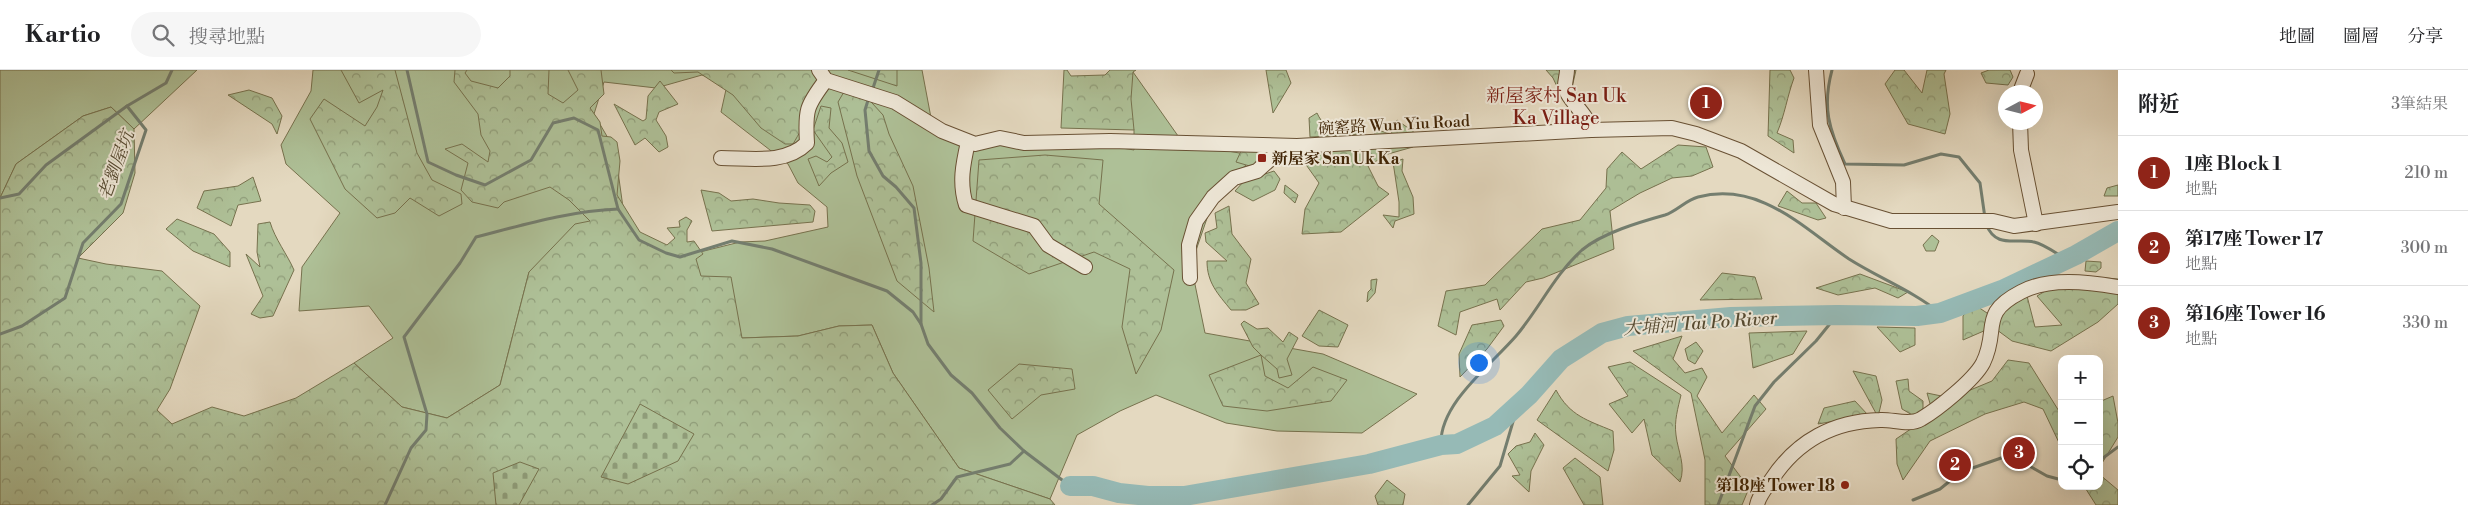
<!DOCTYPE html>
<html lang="zh-TW">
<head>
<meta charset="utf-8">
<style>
  :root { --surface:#fff; --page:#f6f6f6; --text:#202124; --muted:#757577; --line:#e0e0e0; --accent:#8f2418 }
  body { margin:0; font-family:"Libre Bodoni","Noto Serif TC",serif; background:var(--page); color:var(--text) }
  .controls { position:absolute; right:15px; bottom:15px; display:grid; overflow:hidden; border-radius:10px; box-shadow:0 5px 20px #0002 }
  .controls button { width:45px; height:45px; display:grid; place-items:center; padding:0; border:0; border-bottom:1px solid var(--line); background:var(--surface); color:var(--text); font:25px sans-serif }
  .compass { position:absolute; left:1998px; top:15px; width:45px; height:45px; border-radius:50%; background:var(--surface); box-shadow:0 5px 20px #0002; rotate:83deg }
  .you { position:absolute; left:1478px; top:292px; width:18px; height:18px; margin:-12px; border:4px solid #fff; border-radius:50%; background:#1a73e8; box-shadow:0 0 0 8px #1a73e833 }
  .badge { display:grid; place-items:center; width:32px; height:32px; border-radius:50%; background:var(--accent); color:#fff; font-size:16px; font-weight:700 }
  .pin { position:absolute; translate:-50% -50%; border:2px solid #fff; box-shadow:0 1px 5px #0006 }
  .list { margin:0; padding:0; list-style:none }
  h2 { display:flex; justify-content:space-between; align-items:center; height:65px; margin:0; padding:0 20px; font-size:21px }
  h2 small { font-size:16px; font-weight:400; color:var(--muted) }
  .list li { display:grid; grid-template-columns:32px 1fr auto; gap:15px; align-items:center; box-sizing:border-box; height:75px; padding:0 20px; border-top:1px solid var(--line) }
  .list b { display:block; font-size:19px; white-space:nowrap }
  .list p { margin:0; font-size:16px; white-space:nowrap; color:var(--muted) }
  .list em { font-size:16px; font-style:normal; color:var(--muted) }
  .icon { flex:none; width:28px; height:28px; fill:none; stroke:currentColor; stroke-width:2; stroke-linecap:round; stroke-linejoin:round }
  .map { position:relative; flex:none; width:2118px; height:435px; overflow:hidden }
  header { display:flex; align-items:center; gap:30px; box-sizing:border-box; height:70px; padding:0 25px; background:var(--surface); border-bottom:1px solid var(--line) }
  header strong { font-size:24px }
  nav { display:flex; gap:28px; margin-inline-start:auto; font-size:18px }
  .search { width:350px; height:45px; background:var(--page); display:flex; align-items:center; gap:12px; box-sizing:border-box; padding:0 18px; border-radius:28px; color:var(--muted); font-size:19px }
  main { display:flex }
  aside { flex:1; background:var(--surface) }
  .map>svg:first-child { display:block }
  .grass { fill:#aec097; stroke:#77724e; fill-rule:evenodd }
  .forest { fill:url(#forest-crowns); stroke:#77724e }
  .cemetery { fill:url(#cemetery-stones); stroke:#77724e }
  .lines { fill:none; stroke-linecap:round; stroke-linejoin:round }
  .stream { stroke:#747e6f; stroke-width:3 }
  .river { stroke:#96bab6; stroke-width:20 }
  .minor-casing { stroke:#695134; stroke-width:16 }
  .minor { stroke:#ede6d6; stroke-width:14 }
  .poi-dot { fill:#8f2418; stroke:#ede6d6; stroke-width:2 }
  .labels { text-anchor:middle; stroke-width:4; stroke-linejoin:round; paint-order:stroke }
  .street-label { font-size:16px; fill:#402405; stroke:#ede6d6 }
  .poi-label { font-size:16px; font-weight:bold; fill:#402405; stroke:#ede6d6; text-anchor:start }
  .water-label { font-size:18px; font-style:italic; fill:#564a31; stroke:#ede6d6 }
  .quarter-label { font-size:19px; fill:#7a1f14; stroke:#ede6d6 }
</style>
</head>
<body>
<header>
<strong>Kartio</strong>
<div class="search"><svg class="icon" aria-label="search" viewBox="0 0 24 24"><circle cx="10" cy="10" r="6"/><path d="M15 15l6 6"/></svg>搜尋地點</div>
<nav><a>地圖</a><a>圖層</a><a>分享</a></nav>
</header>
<main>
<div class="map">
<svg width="2118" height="435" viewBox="0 0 2118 435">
  <defs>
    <pattern id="forest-crowns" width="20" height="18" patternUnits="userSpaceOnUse" patternTransform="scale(1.25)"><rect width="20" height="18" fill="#aec097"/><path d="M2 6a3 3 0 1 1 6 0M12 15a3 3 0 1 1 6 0" fill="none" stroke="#8f9c79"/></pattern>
    <pattern id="cemetery-stones" width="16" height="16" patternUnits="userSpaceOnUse" patternTransform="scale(1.25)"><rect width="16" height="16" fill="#aec097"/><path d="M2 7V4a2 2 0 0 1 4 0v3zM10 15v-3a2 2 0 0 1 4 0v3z" fill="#8f9c79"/></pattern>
  </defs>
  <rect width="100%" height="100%" fill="#e4d9c0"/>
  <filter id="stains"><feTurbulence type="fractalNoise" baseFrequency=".004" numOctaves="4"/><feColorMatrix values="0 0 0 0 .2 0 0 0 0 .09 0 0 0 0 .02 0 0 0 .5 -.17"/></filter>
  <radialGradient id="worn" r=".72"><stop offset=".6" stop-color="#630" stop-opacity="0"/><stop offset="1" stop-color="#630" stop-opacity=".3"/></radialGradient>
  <!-- grass -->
  <g class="grass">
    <polygon points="0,0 197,0 134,59 111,37 83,46 16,94 0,128"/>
    <path d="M 313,0 L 922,0 L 932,53 L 971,69 L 1069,69 L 1134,80 L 1134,60 L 1105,5 L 1133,2 L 1183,73 L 1256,86 L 1216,122 L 1191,195 L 1205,263 L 1323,284 L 1417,324 L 1362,363 L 1277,361 L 1226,353 L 1156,325 L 1120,341 L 1077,365 L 1050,429 L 959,398 L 893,303 L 872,255 L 839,256 L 798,266 L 742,268 L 701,207 L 529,202 L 500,315 L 447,348 L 402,337 L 354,293 L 393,268 L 369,236 L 299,241 L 302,197 L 340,143 L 286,94 L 281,75 L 311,21 ZM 702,5 L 727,15 L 721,42 L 788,94 L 798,113 L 827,137 L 828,157 L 765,171 L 740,172 L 700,182 L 651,185 L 626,159 L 615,80 L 594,44 L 604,12 L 656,18 Z"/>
  </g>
  <!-- forest -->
  <g class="forest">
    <polygon points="341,0 395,0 417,83 432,110 461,124 462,134 439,146 410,128 395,143 377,148 345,119 310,49 324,29 365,56 377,37 383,20 359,33"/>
    <polygon points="455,0 467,0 465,3 471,11 498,18 510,6 510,0 549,0 548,24 563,33 578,20 568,0 601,0 604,24 590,38 600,52 602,66 611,67 617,72 620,91 617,125 640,162 667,175 675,168 667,158 680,157 679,151 686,147 692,151 687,160 687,172 694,171 703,184 696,189 701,206 731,207 742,268 798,266 839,256 872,255 893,303 959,398 1050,429 1055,435 0,435 0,128 16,94 83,46 111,37 134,59 135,103 123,143 78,188 106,194 162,201 200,236 170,319 157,340 172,354 212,337 244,346 296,328 354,293 402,337 447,348 500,315 529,202 575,154 590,151 569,130 550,117 504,132 498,138 472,132 461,120 468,93 445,79 462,74 488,92 490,81 481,65 478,44 454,12"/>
    <path d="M 671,0 L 818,0 C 824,23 804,55 793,74 L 785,74 L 761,58 L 733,25 L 698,2 L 674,3 Z"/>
    <polygon points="848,0 897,0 897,16"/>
    <polygon points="1064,0 1067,0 1071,6 1105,5 1110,0 1136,0 1133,2 1131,29 1134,60 1061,58"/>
    <polygon points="1266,0 1286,0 1291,13 1273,43"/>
    <polygon points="1546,0 1576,0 1571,22 1560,23 1553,8"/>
    <path d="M 1770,0 L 1790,0 L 1794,8 C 1787,27 1785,44 1777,63 L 1793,70 L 1794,83 L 1768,66 Z"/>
    <polygon points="1895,0 1904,0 1922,23 1927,0 1946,0 1944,4 1950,44 1945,64 1908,54 1885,14"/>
    <polygon points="1989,0 2010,0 2013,7 2008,15 1986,13 1981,3"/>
    <polygon points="851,10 883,45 889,64 913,116 929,198 934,242 897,211 857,106 838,32"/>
    <polygon points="660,11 678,34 659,42 656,50 666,66 668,77 659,82 645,68 635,75 614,34 643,51 646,49 648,26"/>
    <polygon points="249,20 272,28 282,46 277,64 272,54 228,25"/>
    <polygon points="821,36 831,38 829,58 842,73 848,92 831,103 819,116 808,89 816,86 827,92 832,87 813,60"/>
    <path d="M 1317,43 C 1327,65 1343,59 1364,58 L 1362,64 L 1310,67 L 1309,48 Z"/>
    <polygon points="1397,50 1415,63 1413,77 1388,84 1368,96 1378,116 1389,124 1341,162 1302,164 1305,139 1319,113 1297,82 1372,68 1377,60 1391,64"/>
    <polygon points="1268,69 1253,97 1236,92 1246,70"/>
    <polygon points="1678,75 1706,77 1713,97 1692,106 1672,108 1640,123 1610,141 1614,179 1543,208 1526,212 1500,240 1497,229 1460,242 1456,265 1438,256 1446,221 1485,215 1542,159 1580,150 1606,118 1607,99 1622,82 1641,99"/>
    <polygon points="1045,85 1103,90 1099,134 1174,200 1161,260 1136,304 1122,257 1130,199 1094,182 1029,204 973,171 979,90"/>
    <polygon points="1403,89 1402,101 1413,127 1414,144 1395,151 1393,158 1383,145 1399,147 1399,132 1393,92"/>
    <polygon points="1274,101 1280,109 1275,120 1253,131 1235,121 1244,111"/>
    <polygon points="253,107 261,131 238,135 231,156 197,138 204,121 238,116"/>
    <polygon points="1285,115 1298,125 1295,133 1284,123"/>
    <polygon points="2118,115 2118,126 2104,126 2107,118"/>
    <polygon points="701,120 719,123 731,131 753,129 779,133 810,135 815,141 813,152 712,161"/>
    <polygon points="1787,121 1802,133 1816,133 1826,148 1818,150 1778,136"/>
    <path d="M 1229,136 L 1232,164 L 1251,189 L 1246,213 L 1259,234 L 1246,240 L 1231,240 C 1218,224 1207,213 1207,191 L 1227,191 L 1206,172 L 1205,163 L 1217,158 L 1215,143 Z"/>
    <polygon points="177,149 214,164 230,182 230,197 193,181 166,159"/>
    <path d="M 270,152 C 275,169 287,184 294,200 L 273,246 L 260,248 L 251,244 L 263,226 L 246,184 L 260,197 L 257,182 L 258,154 Z"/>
    <polygon points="1932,165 1939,171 1935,181 1926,181 1923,175"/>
    <polygon points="2086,191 2101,192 2101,198 2096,202 2085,201"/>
    <polygon points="1722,203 1755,207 1762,229 1700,230"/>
    <polygon points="1860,204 1908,222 1898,228 1875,218 1838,225 1816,218"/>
    <polygon points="2072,205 2118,209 2118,234 2098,252 2051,281 2012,271 1993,257 1963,270 1963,246 1972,233 1993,247 2027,226 2035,257 2062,255 2037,226"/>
    <polygon points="1377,209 1375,223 1367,232 1368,222 1371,219 1371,210"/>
    <polygon points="1319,240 1348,255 1338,277 1319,276 1302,266"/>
    <polygon points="1501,250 1504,256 1487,279 1460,307 1459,284 1472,255"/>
    <polygon points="1244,251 1257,259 1268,258 1283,272 1289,262 1298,268 1287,289 1292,305 1279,308 1277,299 1261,285 1265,306 1288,318 1313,297 1347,310 1331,331 1267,341 1223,336 1209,305 1261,285 1253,277 1241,254"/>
    <polygon points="1877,257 1915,258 1915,275 1900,282"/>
    <polygon points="1807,261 1793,284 1753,298 1749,263"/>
    <polygon points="1682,266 1673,289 1685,303 1702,298 1707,307 1697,326 1722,363 1754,325 1766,339 1725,386 1749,418 1742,435 1705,435 1705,390 1691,323 1633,281"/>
    <polygon points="1696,272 1703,281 1695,294 1688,290 1685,279"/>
    <polygon points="2008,290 2029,293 2062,346 2062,379 2043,339 2024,332 1985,344 1930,371 1903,410 1897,394 1896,369 1933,344 1927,323 1951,328 1992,311"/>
    <path d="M 1630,292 L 1681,325 C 1678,338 1674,351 1676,365 C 1678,382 1686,395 1680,412 L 1652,385 L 1644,349 L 1632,363 L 1609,334 L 1628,326 L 1608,297 Z"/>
    <polygon points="1019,294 1072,299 1075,319 1041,325 1012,349 988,320"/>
    <polygon points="1853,301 1876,306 1882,330 1878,347"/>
    <polygon points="1908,309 1909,321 1923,331 1923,339 1914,346 1902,339 1896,311"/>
    <path d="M 1556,320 C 1570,346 1587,350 1613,361 L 1614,380 L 1608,401 L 1537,350 Z"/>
    <polygon points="2113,326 2118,353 2118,367 2099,398 2099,332"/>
    <polygon points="1855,331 1868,345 1818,354 1824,338"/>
    <polygon points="1535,363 1544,375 1531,401 1529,422 1512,406 1520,405 1508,384 1516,376 1530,372"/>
    <polygon points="1575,388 1600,407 1603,435 1584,435 1563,398"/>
    <polygon points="2099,404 2118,420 2118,435 2096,435 2084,416 2099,416"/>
    <polygon points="1387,410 1405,424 1403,435 1378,435 1375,426"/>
  </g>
  <!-- cemetery -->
  <g class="cemetery">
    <polygon points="640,334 694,364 678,391 628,414 601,407"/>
    <polygon points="520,392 539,399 519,435 496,435 493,403"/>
  </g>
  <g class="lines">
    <!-- stream -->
    <g class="stream">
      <polyline points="407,0 428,92 456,105 485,115 531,90 553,53 574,48 598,60 618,139 639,170 666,183 680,187 732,171 772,179 887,221 913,242 921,254"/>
      <path d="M 1832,0 C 1822,37 1829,60 1845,94 L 1904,95 L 1941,84 L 1959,87 L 1980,113 L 1985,148"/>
      <polyline points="872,21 879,0"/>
      <polyline points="869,27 865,40 869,81 883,106 896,117 914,138 921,193 921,254 928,274 951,305 972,323 1000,358 1024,381 1070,416"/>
      <polyline points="0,128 19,124 46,95 127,36 166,13 172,0"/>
      <path d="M 1986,154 C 1996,179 2015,168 2034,172 C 2044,174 2057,184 2066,189"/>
      <polyline points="0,264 22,256 65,228 83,173 121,134 146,60 127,36"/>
      <path d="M 1441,375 C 1439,334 1490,296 1516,266 C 1539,239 1555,204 1582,180 C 1602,163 1640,152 1665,145 C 1677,141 1686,130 1698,127 C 1760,111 1803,158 1849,189 C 1879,208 1913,221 1940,243"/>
      <polyline points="2099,391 2118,377"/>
      <polyline points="1913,430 1940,419 1961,402 2004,387 2017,389 2047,406 2062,410"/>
      <path d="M 385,435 L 411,378 L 426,360 L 427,344 L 404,267 L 460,193 L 476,167 C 523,155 569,141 618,139"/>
      <polyline points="932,435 941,429 957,407 1010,394 1024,381"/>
      <polyline points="1177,435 1184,426"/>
      <polyline points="1468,435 1500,396 1517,338"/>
      <polyline points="1718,435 1755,336 1774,312 1816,271 1837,245"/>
    </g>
    <!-- river -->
    <polyline class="river" points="1070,416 1093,416 1119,423 1148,426 1184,426 1369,394 1441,375 1457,374 1495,356 1529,325 1561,289 1602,263 1628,256 1731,247 1837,245 1917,246 1940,243 2002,220 2076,185 2118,161"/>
    <defs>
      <g id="minor">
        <polyline points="819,0 826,10 895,32 942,61 975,74 1000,68 1024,73 1110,71 1297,76 1591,60 1672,58 1696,64 1741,81 1834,134 1891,151 1993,151 2014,156 2118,142"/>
        <path d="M 1567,0 C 1567,5 1565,11 1565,16 C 1566,29 1588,44 1591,60"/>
        <polyline points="1816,0 1820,55 1843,112 1844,138"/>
        <polyline points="2020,22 2027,4"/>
        <polyline points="2020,52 2021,80 2036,154"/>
        <path d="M 968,72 C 963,94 959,113 966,135 L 1034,156 L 1048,175 L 1085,197"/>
        <path d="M 721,88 C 750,88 785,95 807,73 C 805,41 806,36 826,10"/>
        <polyline points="1190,208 1189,175 1196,151 1213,127 1234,108 1257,101 1284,77"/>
        <path d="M 1757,435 C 1759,425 1766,418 1772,409 C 1797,371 1834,351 1880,350 C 1892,349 1910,356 1921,349 C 1938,339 1974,310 1983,293 C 2000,259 1978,244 2021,222 C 2049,207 2088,212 2118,217"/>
      </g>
    </defs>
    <!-- minor casing -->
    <use href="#minor" class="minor-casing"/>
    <!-- minor -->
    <use href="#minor" class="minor"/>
  </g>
  <!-- markers -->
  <g class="poi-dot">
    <rect x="1257" y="83" width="10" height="10" rx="2.5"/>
    <circle cx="1845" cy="415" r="5"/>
  </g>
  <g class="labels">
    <!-- street labels -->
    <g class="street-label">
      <text transform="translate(1394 54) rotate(-3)" y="6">碗窰路 Wun Yiu Road</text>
    </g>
    <!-- poi labels -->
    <g class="poi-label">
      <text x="1272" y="94">新屋家 San Uk Ka</text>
      <text x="1835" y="421" text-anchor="end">第18座 Tower 18</text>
    </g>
    <!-- water labels -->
    <g class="water-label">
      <text transform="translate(116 95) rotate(-70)" y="6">老劉屋坑</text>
      <text transform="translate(1700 253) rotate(-4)" y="6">大埔河 Tai Po River</text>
    </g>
    <!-- quarter labels -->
    <g class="quarter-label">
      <text x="1556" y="32">新屋家村 San Uk<tspan x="1556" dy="22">Ka Village</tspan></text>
    </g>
  </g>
  <rect width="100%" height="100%" filter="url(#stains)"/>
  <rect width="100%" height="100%" fill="url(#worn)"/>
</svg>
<div class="controls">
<button>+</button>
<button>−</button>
<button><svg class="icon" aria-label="locate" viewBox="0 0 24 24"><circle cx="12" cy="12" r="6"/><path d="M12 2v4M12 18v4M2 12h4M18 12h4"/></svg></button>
</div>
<svg class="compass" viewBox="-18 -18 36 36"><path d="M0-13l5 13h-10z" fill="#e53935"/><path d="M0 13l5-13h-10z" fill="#757577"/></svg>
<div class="you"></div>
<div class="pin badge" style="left:1706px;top:33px">1</div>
<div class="pin badge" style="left:1955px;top:395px">2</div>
<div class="pin badge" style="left:2019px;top:383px">3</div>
</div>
<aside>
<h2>附近<small>3筆結果</small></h2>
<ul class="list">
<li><span class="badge">1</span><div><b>1座 Block 1</b><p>地點</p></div><em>210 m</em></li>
<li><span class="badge">2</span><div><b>第17座 Tower 17</b><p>地點</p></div><em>300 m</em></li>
<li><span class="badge">3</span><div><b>第16座 Tower 16</b><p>地點</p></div><em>330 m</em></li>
</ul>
</aside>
</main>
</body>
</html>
